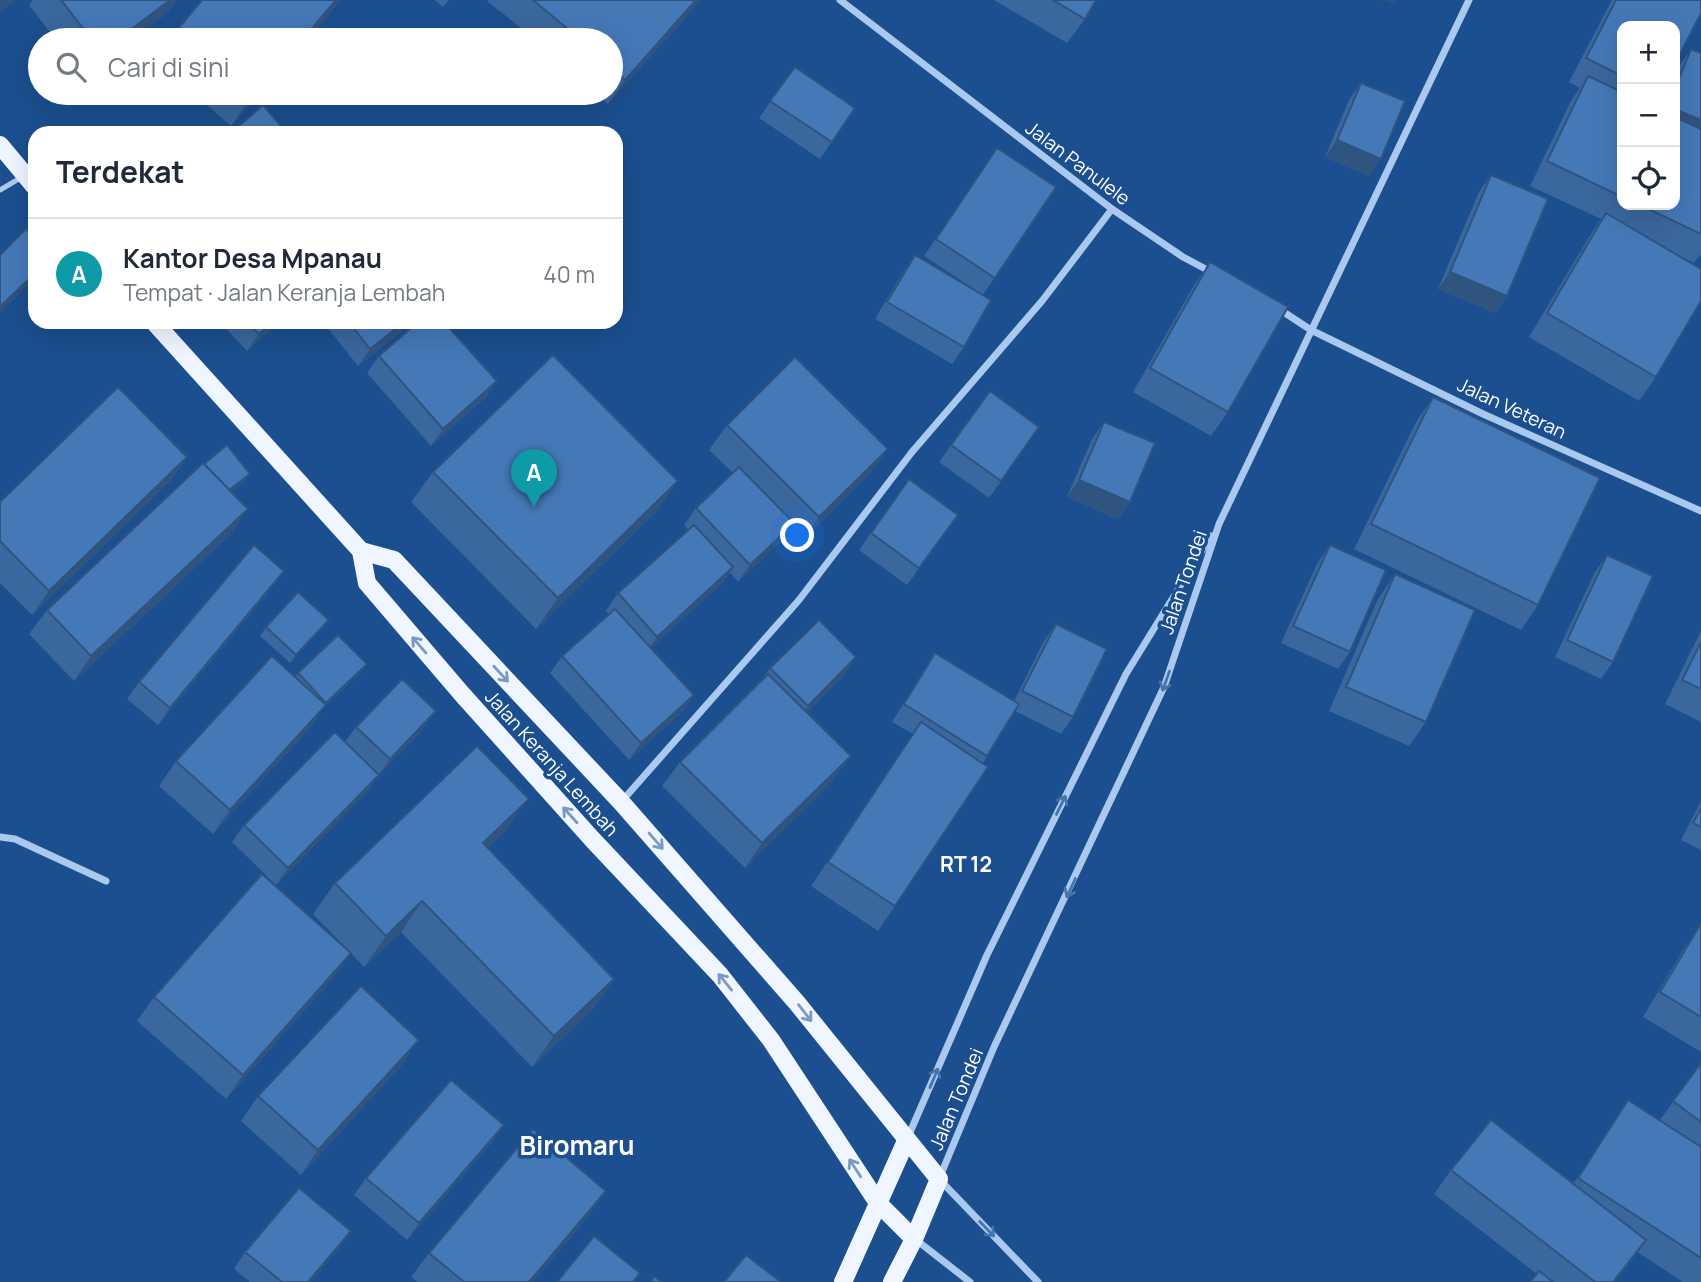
<!DOCTYPE html>
<html lang="id">
<head>
<meta charset="utf-8">
<style>
  :root { --surface:#fff; --page:#f6f6f7; --text:#1f2937; --muted:#747a83; --line:#e0e1e3; --accent:#84754c }
  body { margin:0; font-family:Manrope,sans-serif; background:var(--page); color:var(--text) }
  .controls { position:absolute; right:21px; top:21px; display:grid; overflow:hidden; border-radius:14px; box-shadow:0 7px 28px #0002 }
  .controls button { width:63px; height:63px; display:grid; place-items:center; padding:0; border:0; border-bottom:2px solid var(--line); background:var(--surface); color:var(--text); font:35px sans-serif }
  .you { position:absolute; left:798px; top:536px; width:24px; height:24px; margin:-18px; border:5px solid #fff; border-radius:50%; background:#1a73e8; box-shadow:0 0 0 10px #1a73e833 }
  .badge { display:grid; place-items:center; width:46px; height:46px; border-radius:50%; background:var(--accent); color:#fff; font-size:23px; font-weight:700 }
  .pin { position:absolute; translate:-50% -58px; filter:drop-shadow(0 2px 4px #0008) }
  .pin::after { content:''; position:absolute; top:37px; width:24px; height:21px; background:inherit; clip-path:polygon(0 0,100% 0,50% 100%) }
  .list { margin:0; padding:0; list-style:none }
  h2 { display:flex; justify-content:space-between; align-items:center; height:91px; margin:0; padding:0 28px; font-size:30px }
  h2 small { font-size:23px; font-weight:400; color:var(--muted) }
  .list li { display:grid; grid-template-columns:46px 1fr auto; gap:21px; align-items:center; box-sizing:border-box; height:112px; padding:0 28px; border-top:2px solid var(--line) }
  .list b { display:block; font-size:26px; white-space:nowrap }
  .list p { margin:0; font-size:23px; white-space:nowrap; color:var(--muted) }
  .list em { font-size:23px; font-style:normal; color:var(--muted) }
  .icon { flex:none; width:38px; height:38px; fill:none; stroke:currentColor; stroke-width:2; stroke-linecap:round; stroke-linejoin:round }
  .map { position:relative; flex:none; width:1701px; height:1282px; overflow:hidden }
  .search { position:absolute; background:var(--surface); box-shadow:0 7px 28px #0002; left:28px; top:28px; width:595px; height:77px; display:flex; align-items:center; gap:18px; box-sizing:border-box; padding:0 24px; border-radius:38px; color:var(--muted); font-size:26px }
  .panel { position:absolute; background:var(--surface); box-shadow:0 7px 28px #0002; left:28px; top:126px; width:595px; height:203px; border-radius:21px }
  .map>svg:first-child { display:block }
  .lines { fill:none; stroke-linecap:round; stroke-linejoin:round }
  .service { stroke:#a9c9ee; stroke-width:5 }
  .minor { stroke:#a9c9ee; stroke-width:7 }
  .primary { stroke:#f0f6ff; stroke-width:18 }
  .wall { fill:#3a679d }
  .shaded-wall { fill:#305480 }
  .building { fill:#4478b7; stroke:#305480; stroke-width:2 }
  .oneway { stroke:#7b9ac1 }
  .oneway2 { stroke:#4674ac }
  .labels { text-anchor:middle; stroke-width:7; stroke-linejoin:round; paint-order:stroke }
  .street-label { font-size:19px; fill:#fff; stroke:#1b4f8f }
  .neighbourhood-label { font-size:21px; font-weight:bold; fill:#fff; stroke:#1b4f8f }
  .district-label { font-size:26px; font-weight:bold; fill:#fff; stroke:#1b4f8f }
</style>
</head>
<body>
<div class="map">
<svg width="1701" height="1282" viewBox="0 0 1701 1282">
  <rect width="100%" height="100%" fill="#1b4f8f"/>
  <g class="lines">
    <!-- service -->
    <polyline class="service" points="0,190 22,177"/>
    <!-- minor -->
    <g class="minor">
      <polyline points="840,0 1112,209 1183,257 1213,273"/>
      <polyline points="1279,309 1311,330 1483,414 1701,511"/>
      <polyline points="622,801 799,600 912,452 1042,301 1112,209"/>
      <polyline points="0,837 15,839 106,881"/>
      <polyline points="908,1137 987,955 1126,674 1211,536"/>
      <polyline points="915,1239 970,1282"/>
      <polyline points="1038,1282 939,1179 994,1047 1164,687 1219,524 1469,0"/>
    </g>
    <!-- primary -->
    <g class="primary">
      <polyline points="0,145 35,187"/>
      <polyline points="154,322 361,551 367,583 461,693 592,839 720,975 771,1040 878,1203 914,1239"/>
      <polyline points="361,551 394,560 621,802 797,1003 939,1179 914,1239 892,1282"/>
      <polyline points="843,1282 906,1141"/>
    </g>
  </g>
  <!-- wall -->
  <g class="wall">
    <polygon points="33,0 176,0 167,13 132,40 56,40 29,5"/>
    <polygon points="341,0 306,40 168,40 172,36"/>
    <polygon points="435,0 449,0 443,7"/>
    <polygon points="488,0 701,0 608,104 595,93 611,93 611,40 536,40 487,1"/>
    <polygon points="994,0 1096,0 1085,19 1067,43"/>
    <polygon points="1612,0 1701,0 1622,26 1622,205 1675,205 1675,77 1679,66 1691,49 1701,53 1701,255 1700,255 1694,263 1680,256 1656,377 1639,401 1529,337 1589,237 1601,219 1530,186 1571,101 1580,88 1569,82"/>
    <polygon points="795,67 855,108 820,159 759,118"/>
    <polygon points="1361,83 1369,176 1325,157 1349,100"/>
    <polygon points="193,93 260,93 231,126"/>
    <polygon points="997,148 1056,187 983,295 964,347 952,364 875,319 903,272 915,255 980,293 924,256"/>
    <polygon points="1491,175 1507,296 1495,313 1438,289 1479,192"/>
    <polygon points="1210,262 1228,412 1211,436 1133,392 1193,287"/>
    <polygon points="220,322 279,322 247,351"/>
    <polygon points="323,322 404,322 401,332 358,366"/>
    <polygon points="379,356 497,381 485,398 431,446 367,373"/>
    <polygon points="990,391 1039,427 989,498 939,462"/>
    <polygon points="1433,397 1538,605 1521,630 1354,549 1416,422"/>
    <polygon points="1104,422 1130,502 1118,519 1067,497 1092,439"/>
    <polygon points="727,425 888,449 870,473 801,542 789,530 782,540 738,582 730,572 721,584 651,648 694,695 682,712 629,760 550,673 562,656 609,614 606,611 618,593 688,529 684,525 696,508 733,473 709,450"/>
    <polygon points="187,457 170,481 32,615 0,583 0,502"/>
    <polygon points="433,472 656,512 536,629 411,502"/>
    <polygon points="250,474 244,482 231,492 231,534 74,681 29,634 47,610"/>
    <polygon points="909,479 958,515 907,585 859,550"/>
    <polygon points="1330,545 1350,652 1338,669 1281,643 1318,562"/>
    <polygon points="1607,555 1613,662 1601,679 1555,657 1595,572"/>
    <polygon points="1395,574 1426,722 1409,746 1329,711 1378,599"/>
    <polygon points="272,588 158,725 127,699 139,682"/>
    <polygon points="1056,624 1073,717 1061,734 1015,711 895,906 878,931 811,886 913,734 892,722 924,670 935,653 1014,701 1044,641"/>
    <polygon points="266,627 322,628 290,663 260,636"/>
    <polygon points="1701,631 1701,722 1665,704"/>
    <polygon points="770,668 845,674 807,712 834,780 745,868 662,786 680,762 761,681"/>
    <polygon points="298,673 360,673 324,707 309,729 213,834 159,786 176,761 295,677"/>
    <polygon points="356,727 424,728 378,776 367,792 276,885 232,842 244,825 345,742"/>
    <polygon points="1701,801 1701,850 1681,840"/>
    <polygon points="507,829 488,848 614,979 593,1009 532,1067 401,932 364,967 351,953 334,977 226,1099 137,1021 154,997 346,948 313,914 335,883"/>
    <polygon points="1700,925 1701,926 1701,1052 1643,1017 1683,950"/>
    <polygon points="1701,1063 1701,1282 1683,1282 1637,1252 1615,1282 1530,1282 1537,1274 1434,1194 1451,1170 1573,1184 1628,1100 1660,1120"/>
    <polygon points="402,1065 301,1175 241,1121 258,1096"/>
    <polygon points="492,1142 407,1240 354,1195 366,1178"/>
    <polygon points="606,1191 589,1215 533,1282 417,1282 411,1277 429,1253"/>
    <polygon points="339,1248 311,1282 250,1282 234,1269 245,1252"/>
  </g>
  <!-- shaded-wall -->
  <g class="shaded-wall">
    <polygon points="0,0 16,0 0,12"/>
    <polygon points="170,0 176,0 167,13 132,40 117,40"/>
    <polygon points="336,0 341,0 306,40 302,40"/>
    <polygon points="696,0 701,0 608,104 625,80"/>
    <polygon points="1382,0 1397,0 1393,4"/>
    <polygon points="256,93 260,93 231,126 248,101"/>
    <polygon points="1675,109 1701,120 1701,142 1675,131"/>
    <polygon points="1337,140 1381,159 1369,176 1325,157"/>
    <polygon points="1450,272 1507,296 1495,313 1438,289"/>
    <polygon points="35,273 35,278 0,313 0,307"/>
    <polygon points="273,322 279,322 247,351 259,334"/>
    <polygon points="404,322 408,322 401,332 358,366 370,349"/>
    <polygon points="497,381 485,398 431,446 443,429"/>
    <polygon points="888,449 870,473 801,542 819,517"/>
    <polygon points="187,457 170,481 32,615 49,591"/>
    <polygon points="250,474 244,482 215,505 222,496"/>
    <polygon points="1079,480 1130,502 1118,519 1067,497"/>
    <polygon points="678,481 656,512 536,629 558,598"/>
    <polygon points="248,509 231,534 74,681 91,656"/>
    <polygon points="794,523 782,540 738,582 750,565"/>
    <polygon points="733,567 721,584 645,654 657,637"/>
    <polygon points="284,571 272,588 158,725 170,708"/>
    <polygon points="329,620 322,628 290,663 296,655"/>
    <polygon points="856,657 845,674 796,723 808,706"/>
    <polygon points="367,664 360,673 324,707 309,729 213,834 230,810 319,712 326,703"/>
    <polygon points="694,695 682,712 629,760 641,743"/>
    <polygon points="436,711 424,728 378,776 390,759"/>
    <polygon points="851,756 834,780 745,868 762,843"/>
    <polygon points="379,775 367,792 276,885 288,868"/>
    <polygon points="529,799 507,829 461,874 483,843"/>
    <polygon points="422,901 401,932 364,967 386,936"/>
    <polygon points="351,953 334,977 226,1099 243,1075"/>
    <polygon points="614,979 593,1009 532,1067 554,1036"/>
    <polygon points="419,1040 402,1065 301,1175 318,1150"/>
    <polygon points="504,1125 492,1142 407,1240 419,1223"/>
    <polygon points="606,1191 589,1215 533,1282 529,1282"/>
    <polygon points="351,1231 339,1248 311,1282 308,1282"/>
    <polygon points="1646,1240 1629,1265 1615,1282 1613,1282"/>
  </g>
  <!-- building -->
  <g class="building">
    <polygon points="61,0 170,0 117,40 92,40"/>
    <polygon points="202,0 336,0 302,40 177,40 172,36"/>
    <polygon points="533,0 696,0 625,80 611,67 611,40 581,40"/>
    <polygon points="1053,0 1096,0 1085,19"/>
    <polygon points="1616,0 1701,0 1701,13 1675,64 1675,26 1622,26 1622,76 1586,58"/>
    <polygon points="1691,49 1701,53 1701,120 1675,109 1675,88"/>
    <polygon points="795,67 855,108 832,142 770,101"/>
    <polygon points="1588,76 1622,92 1622,197 1547,161"/>
    <polygon points="1361,83 1405,101 1381,159 1337,140"/>
    <polygon points="238,93 256,93 248,101"/>
    <polygon points="263,105 287,133 231,133"/>
    <polygon points="1675,117 1701,129 1701,234 1640,205 1675,205"/>
    <polygon points="997,148 1056,187 995,278 936,239"/>
    <polygon points="1491,175 1548,199 1507,296 1450,272"/>
    <polygon points="1606,213 1701,269 1701,301 1656,377 1547,313"/>
    <polygon points="26,229 35,238 35,273 0,307 0,255"/>
    <polygon points="915,255 991,300 964,347 887,302"/>
    <polygon points="1210,262 1288,307 1228,412 1150,368"/>
    <polygon points="247,322 273,322 259,334"/>
    <polygon points="349,322 404,322 370,349"/>
    <polygon points="418,322 444,322 497,381 443,429 379,356"/>
    <polygon points="553,355 678,481 558,598 433,472"/>
    <polygon points="795,357 888,449 819,517 727,425"/>
    <polygon points="118,387 187,457 49,591 0,541 0,502"/>
    <polygon points="990,391 1039,427 1001,481 951,445"/>
    <polygon points="1433,397 1600,478 1538,605 1371,524"/>
    <polygon points="1104,422 1155,443 1130,502 1079,480"/>
    <polygon points="227,445 250,474 229,490 204,464"/>
    <polygon points="203,463 248,509 91,656 47,610"/>
    <polygon points="739,467 794,523 750,565 696,508"/>
    <polygon points="909,479 958,515 919,568 871,533"/>
    <polygon points="694,525 733,567 657,637 618,593"/>
    <polygon points="254,545 284,571 170,708 139,682"/>
    <polygon points="1330,545 1386,570 1350,652 1293,626"/>
    <polygon points="1607,555 1653,576 1613,662 1567,640"/>
    <polygon points="1395,574 1475,610 1426,722 1346,687"/>
    <polygon points="298,592 329,620 296,655 266,627"/>
    <polygon points="615,609 694,695 641,743 562,656"/>
    <polygon points="819,620 856,657 808,706 770,668"/>
    <polygon points="1056,624 1107,649 1073,717 1022,691"/>
    <polygon points="338,635 367,664 326,703 298,673"/>
    <polygon points="1701,642 1701,689 1682,680"/>
    <polygon points="935,653 1019,704 987,756 904,704"/>
    <polygon points="272,656 326,705 230,810 176,761"/>
    <polygon points="768,674 851,756 762,843 680,762"/>
    <polygon points="402,679 436,711 390,759 356,727"/>
    <polygon points="921,722 988,767 895,906 828,862"/>
    <polygon points="335,732 379,775 288,868 244,825"/>
    <polygon points="477,746 529,799 483,843 614,979 554,1036 422,901 386,936 335,883"/>
    <polygon points="1701,808 1701,827 1693,823"/>
    <polygon points="262,874 351,953 243,1075 154,997"/>
    <polygon points="1700,925 1701,926 1701,1017 1660,992"/>
    <polygon points="361,986 419,1040 318,1150 258,1096"/>
    <polygon points="1701,1063 1701,1122 1673,1101"/>
    <polygon points="451,1080 504,1125 419,1223 366,1178"/>
    <polygon points="1628,1100 1701,1147 1701,1258 1578,1178"/>
    <polygon points="1491,1120 1646,1240 1613,1282 1595,1282 1451,1170"/>
    <polygon points="533,1129 606,1191 529,1282 464,1282 429,1253"/>
    <polygon points="299,1188 351,1231 308,1282 282,1282 245,1252"/>
    <polygon points="594,1236 640,1273 633,1282 557,1282"/>
    <polygon points="746,1255 781,1282 724,1282"/>
    <polygon points="1539,1271 1553,1282 1530,1282"/>
    <polygon points="654,1276 662,1282 651,1282"/>
  </g>
  <!-- one-way arrows -->
  <defs><path id="oneway-shaft" d="M-6 0H5M1.5-3L5.5 0L1.5 3" fill="none" stroke-width="1.6" stroke-linecap="round" stroke-linejoin="round" transform="scale(1.75)"/></defs>
  <g class="oneway">
    <use href="#oneway-shaft" transform="translate(419 645) rotate(-131)"/>
    <use href="#oneway-shaft" transform="translate(501 674) rotate(47)"/>
    <use href="#oneway-shaft" transform="translate(570 815) rotate(-132)"/>
    <use href="#oneway-shaft" transform="translate(656 841) rotate(49)"/>
    <use href="#oneway-shaft" transform="translate(725 982) rotate(-129)"/>
    <use href="#oneway-shaft" transform="translate(805 1013) rotate(52)"/>
    <use href="#oneway-shaft" transform="translate(855 1168) rotate(-123)"/>
  </g>
  <g class="oneway2">
    <use href="#oneway-shaft" transform="translate(1166 681) rotate(110)"/>
    <use href="#oneway-shaft" transform="translate(1061 805) rotate(-64)"/>
    <use href="#oneway-shaft" transform="translate(1071 888) rotate(115)"/>
    <use href="#oneway-shaft" transform="translate(934 1078) rotate(-67)"/>
    <use href="#oneway-shaft" transform="translate(987 1229) rotate(46)"/>
  </g>
  <g class="labels">
    <!-- street labels -->
    <g class="street-label">
      <text transform="translate(1078 163) rotate(37)" y="7">Jalan Panulele</text>
      <text transform="translate(1512 408) rotate(25)" y="7">Jalan Veteran</text>
      <text transform="translate(1183 582) rotate(-71)" y="7">Jalan Tondei</text>
      <text transform="translate(552 763) rotate(48)" y="7">Jalan Keranja Lembah</text>
      <text transform="translate(956 1099) rotate(-67)" y="7">Jalan Tondei</text>
    </g>
    <!-- neighbourhood labels -->
    <g class="neighbourhood-label">
      <text x="966" y="872">RT 12</text>
    </g>
    <!-- district labels -->
    <g class="district-label">
      <text x="577" y="1155">Biromaru</text>
    </g>
  </g>
</svg>
<div class="controls">
<button>+</button>
<button>−</button>
<button><svg class="icon" aria-label="locate" viewBox="0 0 24 24"><circle cx="12" cy="12" r="6"/><path d="M12 2v4M12 18v4M2 12h4M18 12h4"/></svg></button>
</div>
<div class="you"></div>
<div class="pin badge" style="left:534px;top:507px;background:#0f9aa8">A</div>
<div class="search"><svg class="icon" aria-label="search" viewBox="0 0 24 24"><circle cx="10" cy="10" r="6"/><path d="M15 15l6 6"/></svg>Cari di sini</div>
<section class="panel">
<h2>Terdekat<small></small></h2>
<ul class="list">
<li><span class="badge" style="background:#0f9aa8">A</span><div><b>Kantor Desa Mpanau</b><p>Tempat · Jalan Keranja Lembah</p></div><em>40 m</em></li>
</ul>
</section>
</div>
</body>
</html>
